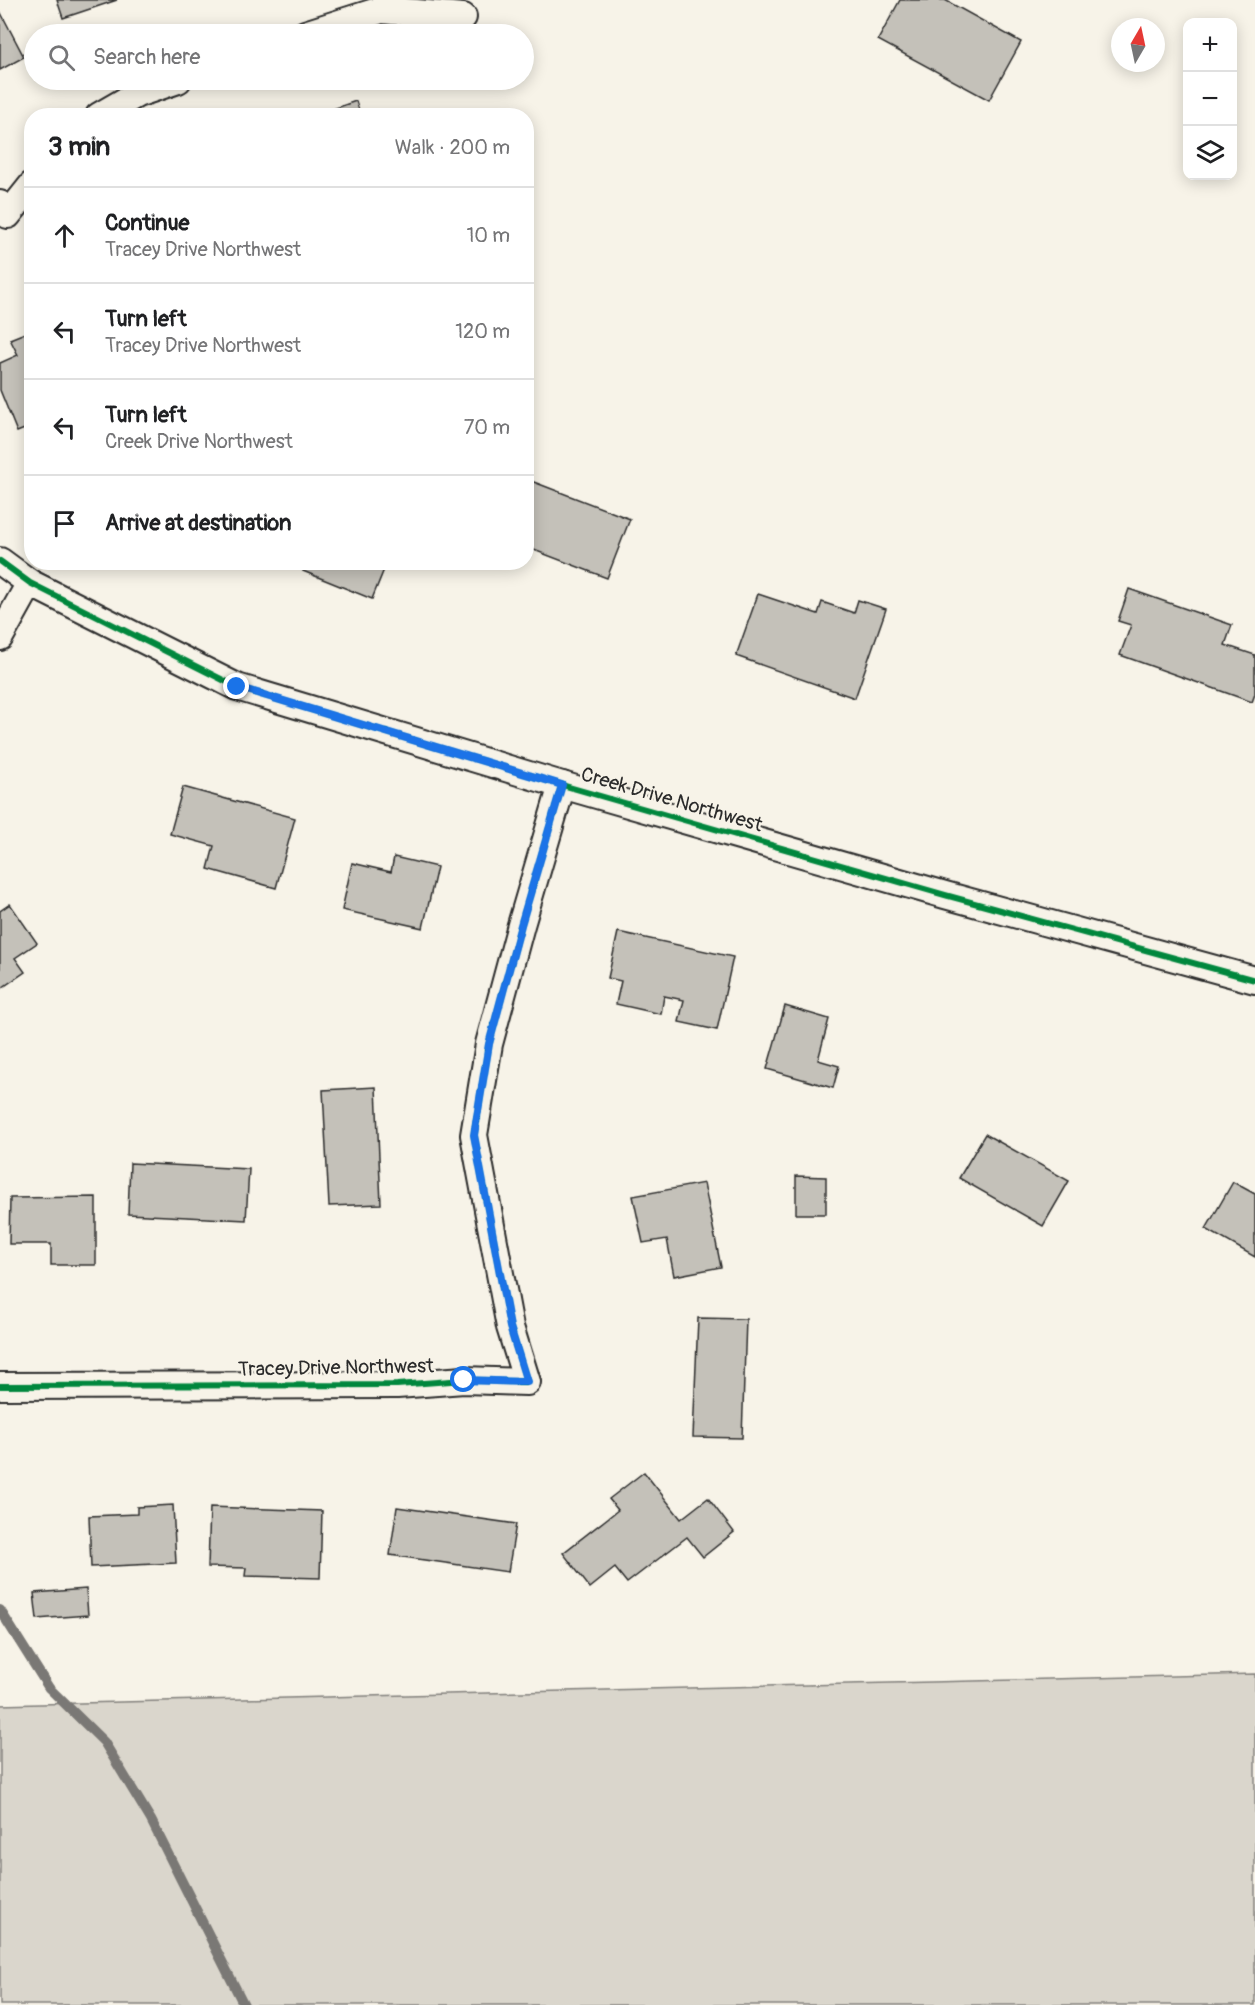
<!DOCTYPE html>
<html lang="en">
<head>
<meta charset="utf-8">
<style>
  :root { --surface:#fff; --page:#f2f2f2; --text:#202124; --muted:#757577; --line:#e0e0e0 }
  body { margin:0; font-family:Pangolin,sans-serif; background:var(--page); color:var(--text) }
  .controls { position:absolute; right:18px; top:18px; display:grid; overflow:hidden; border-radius:12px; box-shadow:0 3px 15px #0003 }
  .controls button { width:54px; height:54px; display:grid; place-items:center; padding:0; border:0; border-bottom:2px solid var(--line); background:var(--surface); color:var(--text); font:30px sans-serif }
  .compass { position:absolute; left:1111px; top:18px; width:54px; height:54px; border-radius:50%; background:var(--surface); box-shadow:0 3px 15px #0003; rotate:9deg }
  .stop { position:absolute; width:18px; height:18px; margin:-14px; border:4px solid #1a73e8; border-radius:50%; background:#fff }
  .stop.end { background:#1a73e8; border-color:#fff; box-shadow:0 2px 6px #0008 }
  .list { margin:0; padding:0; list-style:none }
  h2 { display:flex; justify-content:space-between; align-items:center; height:78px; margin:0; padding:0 24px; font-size:26px }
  h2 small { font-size:20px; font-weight:400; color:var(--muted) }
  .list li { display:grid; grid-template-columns:39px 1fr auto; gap:18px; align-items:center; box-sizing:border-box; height:96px; padding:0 24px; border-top:2px solid var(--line) }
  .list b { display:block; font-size:22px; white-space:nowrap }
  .list p { margin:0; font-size:20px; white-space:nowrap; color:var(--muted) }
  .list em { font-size:20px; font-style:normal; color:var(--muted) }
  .icon { flex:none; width:33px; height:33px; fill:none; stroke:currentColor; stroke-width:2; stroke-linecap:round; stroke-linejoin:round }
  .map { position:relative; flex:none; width:1255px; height:2005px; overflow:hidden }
  .search { position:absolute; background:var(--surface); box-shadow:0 3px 15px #0003; left:24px; top:24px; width:510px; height:66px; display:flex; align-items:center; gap:15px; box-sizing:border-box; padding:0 21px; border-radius:33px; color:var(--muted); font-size:22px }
  .panel { position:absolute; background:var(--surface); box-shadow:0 3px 15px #0003; left:24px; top:108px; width:510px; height:462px; border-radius:24px }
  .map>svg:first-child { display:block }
  .green { fill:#dad6cc; stroke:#82807c; stroke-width:1.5 }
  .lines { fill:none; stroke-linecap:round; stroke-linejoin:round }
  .stream { stroke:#7a7874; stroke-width:10 }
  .building { fill:#c4c1b9; stroke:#2b2b2b; stroke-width:1.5 }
  .minor-casing { stroke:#2b2b2b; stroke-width:30 }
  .minor { stroke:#f7f3e8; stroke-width:26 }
  .cycleway-casing { stroke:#f7f3e8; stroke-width:10 }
  .cycleway { stroke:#00873e; stroke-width:6 }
  .route { stroke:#1a73e8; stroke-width:8 }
  .labels { text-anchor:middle; stroke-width:4.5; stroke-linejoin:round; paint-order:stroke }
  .street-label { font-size:20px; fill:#2b2b2b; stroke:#f7f3e8 }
</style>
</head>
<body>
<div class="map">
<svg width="1255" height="2005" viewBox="0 0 1255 2005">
  <rect width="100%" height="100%" fill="#f7f3e8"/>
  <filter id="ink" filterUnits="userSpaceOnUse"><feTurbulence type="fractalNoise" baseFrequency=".0167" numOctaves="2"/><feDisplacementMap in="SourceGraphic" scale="12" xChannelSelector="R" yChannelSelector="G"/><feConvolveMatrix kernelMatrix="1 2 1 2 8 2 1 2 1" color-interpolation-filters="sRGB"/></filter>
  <g filter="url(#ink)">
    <!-- green -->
    <polygon class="green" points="1255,1674 1255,2005 0,2005 0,1705"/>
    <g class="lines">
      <!-- stream -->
      <polyline class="stream" points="0,1610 49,1688 104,1742 151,1820 244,2005"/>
    </g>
    <!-- building -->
    <g class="building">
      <polygon points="57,0 117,0 63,18"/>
      <polygon points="900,0 945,0 1021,42 989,100 878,40"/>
      <polygon points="0,11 24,57 0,70"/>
      <polygon points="356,101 361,116 313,116"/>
      <polygon points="32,330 32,426 17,432 0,390 0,363 18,355 10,339"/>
      <polygon points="526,479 630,519 607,578 526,547"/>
      <polygon points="307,562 387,562 372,599 303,571"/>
      <polygon points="1129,589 1232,625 1225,645 1255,655 1255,694 1252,702 1120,655 1131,625 1118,621"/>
      <polygon points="758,594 818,614 822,602 854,613 858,600 886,609 855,698 736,656"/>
      <polygon points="183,787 295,818 276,888 208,869 214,846 170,834"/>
      <polygon points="394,857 437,867 423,928 342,910 352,863 391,872"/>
      <polygon points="10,904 37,943 15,958 25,972 0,989 0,911"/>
      <polygon points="618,932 733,957 717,1030 679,1022 684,1000 664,996 661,1014 616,1004 621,981 608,978"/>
      <polygon points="785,1006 829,1019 818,1060 839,1066 833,1088 767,1069"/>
      <polygon points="376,1087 381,1204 329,1206 323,1090"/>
      <polygon points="985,1134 1069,1181 1043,1226 959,1178"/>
      <polygon points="130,1163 249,1169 246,1220 128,1214"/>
      <polygon points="796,1176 826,1177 826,1214 796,1214"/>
      <polygon points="1233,1182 1255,1194 1255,1257 1206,1229"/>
      <polygon points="704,1183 721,1267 674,1276 667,1239 643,1243 633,1196"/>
      <polygon points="96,1197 96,1265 51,1265 51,1244 9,1244 10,1198"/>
      <polygon points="698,1318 746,1319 742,1438 693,1437"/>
      <polygon points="644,1472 681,1519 708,1498 734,1532 703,1557 687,1537 627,1583 615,1568 590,1588 563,1553 618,1510 609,1499"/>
      <polygon points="173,1505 176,1563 91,1567 89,1516 137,1514 137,1507"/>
      <polygon points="210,1507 322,1511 320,1578 245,1576 246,1568 208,1567"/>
      <polygon points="397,1507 516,1524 508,1572 390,1555"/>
      <polygon points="86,1589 88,1615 37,1619 34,1593"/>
    </g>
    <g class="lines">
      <defs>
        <g id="minor">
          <polyline points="305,34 381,10 463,17"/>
          <polyline points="99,116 137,94 178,80"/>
          <polyline points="0,204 8,215 32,185"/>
          <polyline points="0,561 30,583 237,687 562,785 945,895 1255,980"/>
          <polyline points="0,637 30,583"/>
          <polyline points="0,1386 397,1385 464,1380 527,1382 510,1327 474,1135 489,1044 521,925 562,785"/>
        </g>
      </defs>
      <!-- minor casing -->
      <use href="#minor" class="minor-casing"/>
      <!-- minor -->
      <use href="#minor" class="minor"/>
      <defs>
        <g id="cycleway">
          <polyline points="0,561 30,583 237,687 562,785 945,895 1255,980"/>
          <polyline points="0,1386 397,1385 464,1380 527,1382 510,1327 474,1135 489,1044 521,925 562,785"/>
        </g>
      </defs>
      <!-- cycleway casing -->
      <use href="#cycleway" class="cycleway-casing"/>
      <!-- cycleway -->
      <use href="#cycleway" class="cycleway"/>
    </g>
  </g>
  <g class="lines" filter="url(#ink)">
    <!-- route -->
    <polyline class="route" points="237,687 562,785 521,925 489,1044 474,1135 510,1327 527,1382 464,1380"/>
  </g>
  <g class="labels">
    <!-- street labels -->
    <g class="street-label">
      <text transform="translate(672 799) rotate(16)" y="7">Creek Drive Northwest</text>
      <text transform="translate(336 1367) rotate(-1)" y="7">Tracey Drive Northwest</text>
    </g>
  </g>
</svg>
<div class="controls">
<button>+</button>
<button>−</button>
<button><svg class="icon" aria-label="layers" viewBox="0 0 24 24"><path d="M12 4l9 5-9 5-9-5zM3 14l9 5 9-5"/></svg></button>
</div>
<svg class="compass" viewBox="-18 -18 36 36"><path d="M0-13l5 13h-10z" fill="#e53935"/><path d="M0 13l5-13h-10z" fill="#757577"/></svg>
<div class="stop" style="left:464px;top:1380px"></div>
<div class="stop end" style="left:237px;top:687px"></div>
<div class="search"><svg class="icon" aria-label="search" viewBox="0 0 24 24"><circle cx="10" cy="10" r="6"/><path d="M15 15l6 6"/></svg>Search here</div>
<section class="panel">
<h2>3 min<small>Walk · 200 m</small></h2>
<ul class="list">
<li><svg class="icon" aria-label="ahead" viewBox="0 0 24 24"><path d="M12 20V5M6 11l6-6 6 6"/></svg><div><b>Continue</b><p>Tracey Drive Northwest</p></div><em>10 m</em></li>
<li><svg class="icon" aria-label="left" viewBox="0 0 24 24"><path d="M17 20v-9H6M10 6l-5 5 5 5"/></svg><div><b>Turn left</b><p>Tracey Drive Northwest</p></div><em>120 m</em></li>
<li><svg class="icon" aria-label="left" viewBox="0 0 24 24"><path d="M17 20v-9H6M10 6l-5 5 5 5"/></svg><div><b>Turn left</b><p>Creek Drive Northwest</p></div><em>70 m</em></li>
<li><svg class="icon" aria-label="arrive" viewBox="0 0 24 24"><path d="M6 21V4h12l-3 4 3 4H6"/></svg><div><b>Arrive at destination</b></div></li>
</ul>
</section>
</div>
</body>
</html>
